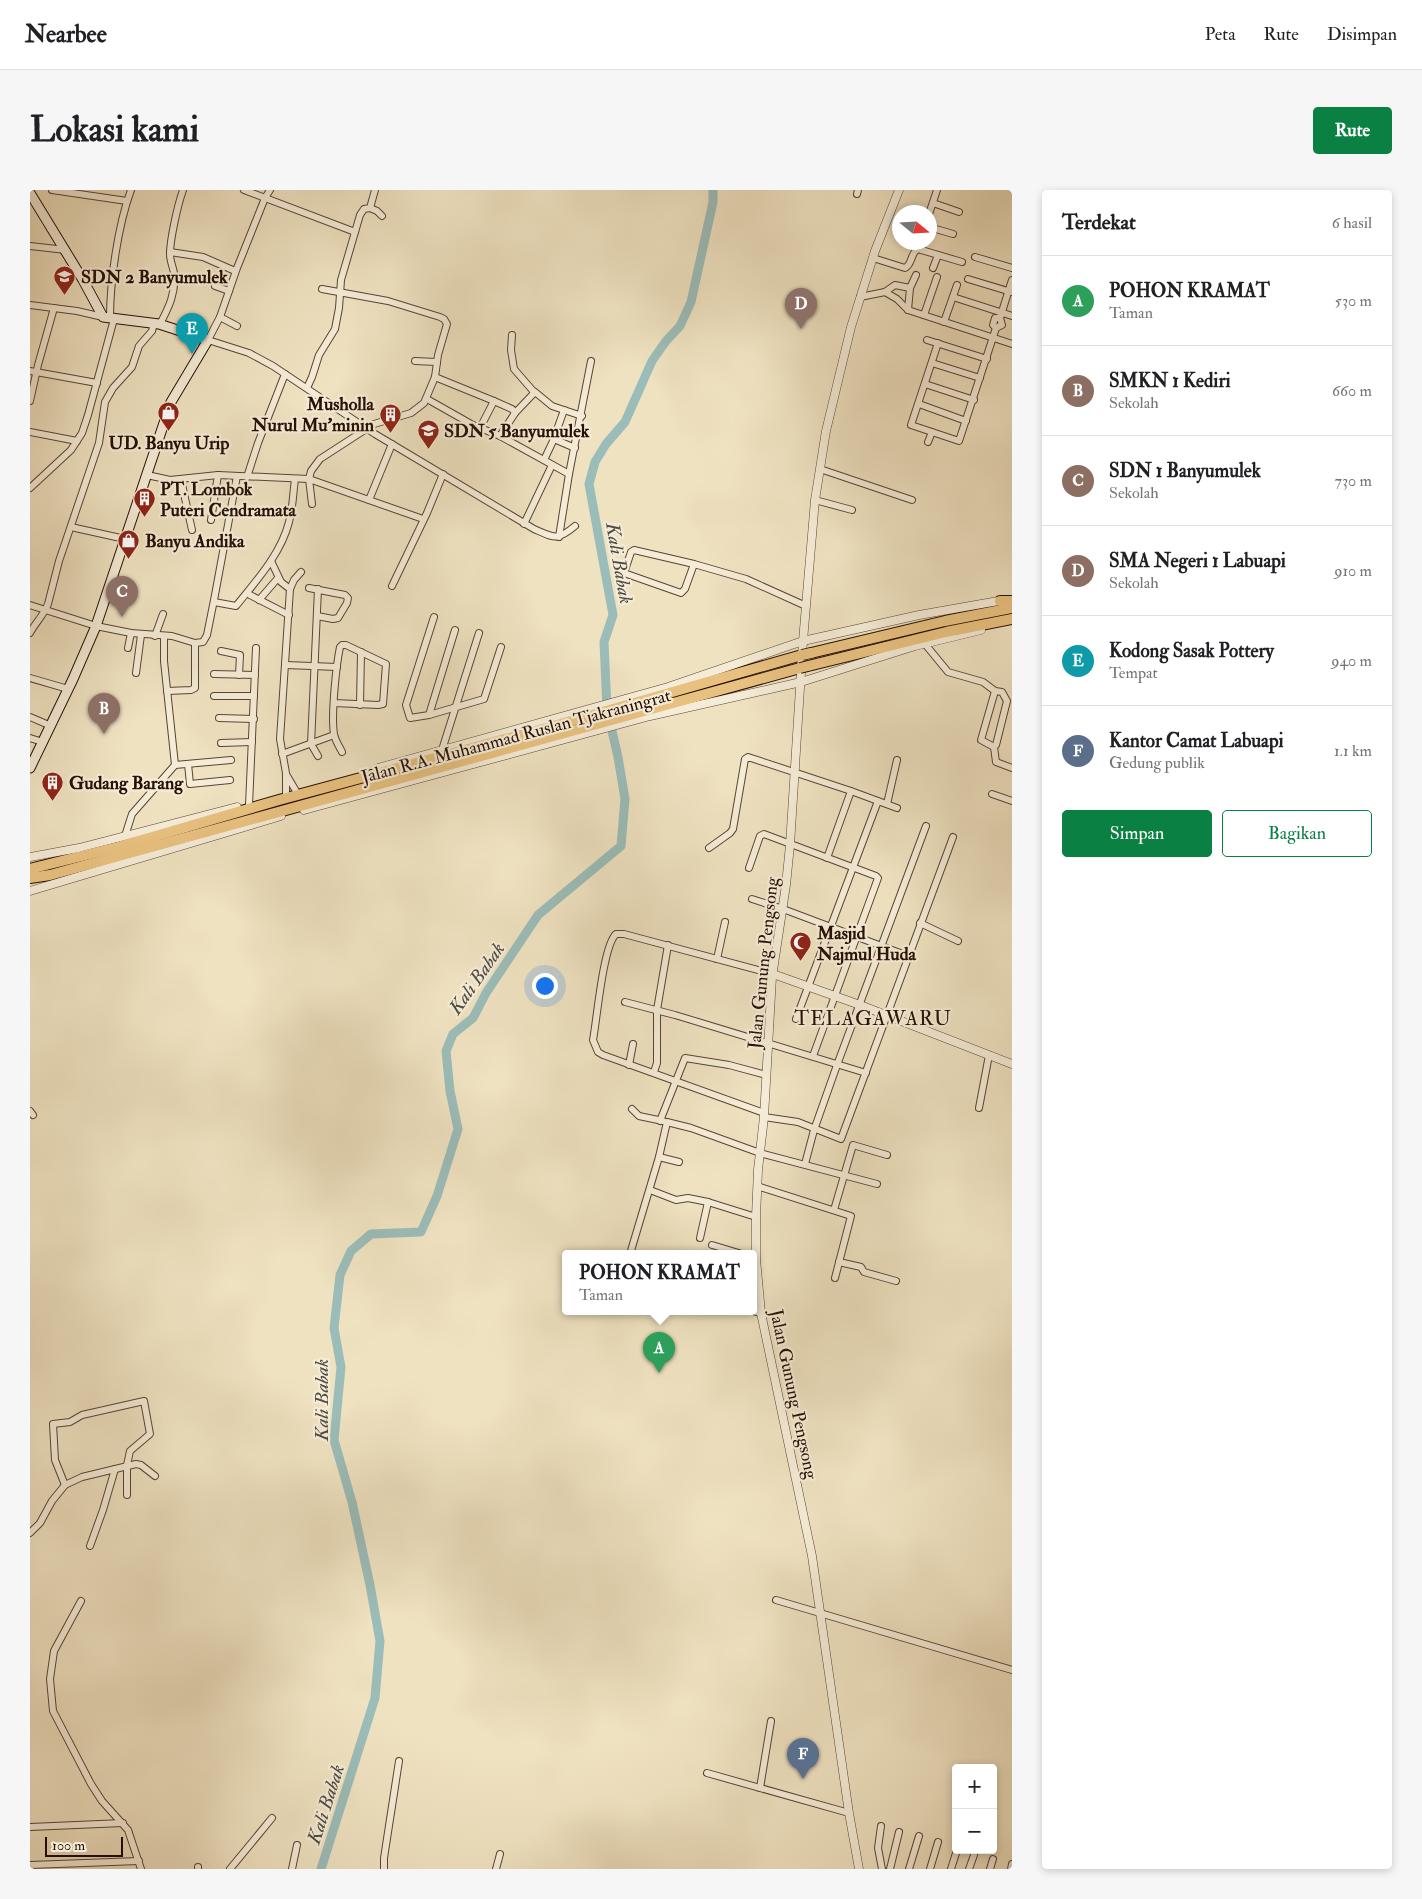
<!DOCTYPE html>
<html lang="id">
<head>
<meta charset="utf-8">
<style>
  :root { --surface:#fff; --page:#f6f6f6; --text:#202124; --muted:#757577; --line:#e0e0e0; --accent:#0b8043 }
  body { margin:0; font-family:"IM FELL Double Pica",serif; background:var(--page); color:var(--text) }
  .controls { position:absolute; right:15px; bottom:15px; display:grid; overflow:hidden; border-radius:5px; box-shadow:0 2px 8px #0003 }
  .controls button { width:45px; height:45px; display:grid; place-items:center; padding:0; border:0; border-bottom:1px solid var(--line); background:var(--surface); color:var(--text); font:25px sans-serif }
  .compass { position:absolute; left:862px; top:15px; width:45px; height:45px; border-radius:50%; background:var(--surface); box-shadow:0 2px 8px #0003; rotate:108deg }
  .scale { position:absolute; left:15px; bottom:12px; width:78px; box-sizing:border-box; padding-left:5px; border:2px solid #260f05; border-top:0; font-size:14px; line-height:18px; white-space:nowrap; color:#260f05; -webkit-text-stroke:4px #f5ecd7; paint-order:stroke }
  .you { position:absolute; left:514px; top:795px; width:18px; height:18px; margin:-12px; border:4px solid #fff; border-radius:50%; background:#1a73e8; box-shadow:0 0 0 8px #1a73e833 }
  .badge { display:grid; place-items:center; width:32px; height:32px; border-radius:50%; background:var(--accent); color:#fff; font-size:16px; font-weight:700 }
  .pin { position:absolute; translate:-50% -41px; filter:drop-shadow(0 1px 2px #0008) }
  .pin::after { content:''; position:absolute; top:26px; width:18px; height:15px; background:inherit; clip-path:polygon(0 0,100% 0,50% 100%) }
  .popup { position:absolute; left:532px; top:1060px; width:195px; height:65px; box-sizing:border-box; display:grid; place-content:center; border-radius:5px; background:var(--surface); filter:drop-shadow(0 1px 4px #0005); font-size:16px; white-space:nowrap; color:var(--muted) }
  .popup b { font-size:19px; color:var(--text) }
  .popup::after { content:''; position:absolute; left:50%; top:100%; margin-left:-10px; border:10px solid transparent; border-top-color:var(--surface) }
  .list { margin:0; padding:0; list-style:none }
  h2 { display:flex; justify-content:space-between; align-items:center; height:65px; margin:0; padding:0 20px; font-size:21px }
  h2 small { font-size:16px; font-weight:400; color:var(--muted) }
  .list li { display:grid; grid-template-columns:32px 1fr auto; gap:15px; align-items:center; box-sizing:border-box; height:90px; padding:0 20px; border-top:1px solid var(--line) }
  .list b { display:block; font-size:19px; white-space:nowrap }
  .list p { margin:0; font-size:16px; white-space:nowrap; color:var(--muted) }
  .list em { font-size:16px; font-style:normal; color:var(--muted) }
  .actions { display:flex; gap:10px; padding:15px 20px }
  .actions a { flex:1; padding:11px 0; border:1px solid var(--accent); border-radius:5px; text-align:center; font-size:18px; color:var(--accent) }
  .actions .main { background:var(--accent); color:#fff }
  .map { position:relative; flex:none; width:982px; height:1679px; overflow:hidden; border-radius:5px }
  header { display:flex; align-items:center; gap:30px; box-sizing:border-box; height:70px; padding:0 25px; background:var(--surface); border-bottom:1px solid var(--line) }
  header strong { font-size:24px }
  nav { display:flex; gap:28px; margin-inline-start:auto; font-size:18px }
  .intro { display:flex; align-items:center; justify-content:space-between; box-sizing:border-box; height:120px; padding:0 30px }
  h1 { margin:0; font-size:35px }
  .button { padding:12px 22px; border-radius:5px; background:var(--accent); color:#fff; font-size:18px; font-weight:700 }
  main { display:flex; gap:30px; padding:0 30px }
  aside { flex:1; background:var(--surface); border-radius:5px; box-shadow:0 2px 8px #0003 }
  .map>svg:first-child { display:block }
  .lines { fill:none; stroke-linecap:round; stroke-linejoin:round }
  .river { stroke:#9bbdb9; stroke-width:9 }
  .minor-casing { stroke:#584434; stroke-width:8 }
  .tertiary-casing { stroke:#584434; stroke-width:9 }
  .secondary-casing { stroke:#260f05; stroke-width:11 }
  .trunk-casing { stroke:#260f05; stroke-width:12 }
  .minor { stroke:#f5ecd7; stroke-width:6 }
  .tertiary { stroke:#f5ecd7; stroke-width:8 }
  .secondary { stroke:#f5ecd7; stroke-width:9 }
  .trunk { stroke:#e8c180; stroke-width:10 }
  .trunk-bridge-casing { stroke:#260f05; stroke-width:12; stroke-linecap:butt }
  .trunk-bridge { stroke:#e8c180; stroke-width:10 }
  .labels { text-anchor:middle; stroke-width:4.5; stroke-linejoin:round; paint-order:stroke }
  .poi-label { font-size:18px; font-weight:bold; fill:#260f05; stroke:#f5ecd7; text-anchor:start }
  .street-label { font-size:18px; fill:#260f05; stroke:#f5ecd7 }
  .water-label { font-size:19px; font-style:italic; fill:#4f4c44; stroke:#f5ecd7 }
  .quarter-label { font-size:20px; letter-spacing:1px; fill:#260f05; stroke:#f5ecd7 }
</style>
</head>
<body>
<header>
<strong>Nearbee</strong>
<nav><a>Peta</a><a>Rute</a><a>Disimpan</a></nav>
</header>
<div class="intro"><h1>Lokasi kami</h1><a class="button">Rute</a></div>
<main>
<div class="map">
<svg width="982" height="1679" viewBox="0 0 982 1679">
  <rect width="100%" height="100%" fill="#efe2c1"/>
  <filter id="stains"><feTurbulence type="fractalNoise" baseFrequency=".004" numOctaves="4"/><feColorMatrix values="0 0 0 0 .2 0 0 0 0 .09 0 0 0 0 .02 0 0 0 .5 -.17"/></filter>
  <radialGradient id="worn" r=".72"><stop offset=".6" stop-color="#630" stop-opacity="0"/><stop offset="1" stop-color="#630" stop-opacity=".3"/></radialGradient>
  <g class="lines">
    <!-- river -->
    <polyline class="river" points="291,1679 345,1508 350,1451 340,1395 322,1312 304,1250 311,1177 304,1138 310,1085 321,1061 341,1044 391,1042 407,1006 428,939 420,901 416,861 423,844 443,828 456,803 508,725 591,656 595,609 588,567 577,519 574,452 583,425 559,294 565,272 576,254 595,232 622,171 636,151 650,136 661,112 683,12 683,0"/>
    <defs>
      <g id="minor">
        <polyline points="22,0 97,11"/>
        <polyline points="214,0 325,42"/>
        <path d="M 240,0 L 235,8 L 207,78 L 190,127 L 178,150 L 219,163 L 243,176 L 345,244 L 504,339 C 525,348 527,351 545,336"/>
        <polyline points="827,4 828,0"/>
        <polyline points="903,13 929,22"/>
        <polyline points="340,18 347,21 352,26"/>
        <polyline points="899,24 907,0"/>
        <polyline points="899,37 923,44"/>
        <polyline points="0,56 36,60"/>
        <polyline points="140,62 173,67 205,81"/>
        <polyline points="945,67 982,78"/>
        <path d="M 843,68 L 875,78 C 883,74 880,63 888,59 L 932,72"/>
        <polyline points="903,78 908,65"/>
        <polyline points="938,89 981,102"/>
        <polyline points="185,96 199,101"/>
        <polyline points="855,102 867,109 878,120 982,154"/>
        <polyline points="830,107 855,102 865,95 880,98"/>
        <polyline points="923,107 982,126"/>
        <polyline points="0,115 47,121 73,127"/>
        <polyline points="878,120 880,98 886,85"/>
        <polyline points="894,125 907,87"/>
        <polyline points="190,127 207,136"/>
        <path d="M 80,128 C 80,91 88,35 101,0"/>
        <polyline points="914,132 927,95"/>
        <path d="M 130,134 C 139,117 146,103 144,83 C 143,77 140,71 140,64 C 140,49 148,14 153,0"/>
        <polyline points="966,138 963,135 965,128 970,128"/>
        <polyline points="482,145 481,160 484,179 504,202"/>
        <polyline points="897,150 957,169"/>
        <polyline points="908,153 881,235 929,251 966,138 972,135 970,128 982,90"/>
        <polyline points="385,171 407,172"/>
        <polyline points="902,173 950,188"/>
        <polyline points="0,181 67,193"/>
        <polyline points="405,187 464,211 450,238"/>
        <polyline points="895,194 944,210"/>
        <polyline points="277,198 282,187 289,165 305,139 309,118 311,90 330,25 334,19 340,18 345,0"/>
        <polyline points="397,209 443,235 470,246 539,284"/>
        <polyline points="0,211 8,175 24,118"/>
        <polyline points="464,211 482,219 485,223 470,246"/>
        <polyline points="889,214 936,231"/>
        <polyline points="485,223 505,202 522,216 552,226"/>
        <polyline points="0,242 47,251"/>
        <polyline points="524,249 545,258"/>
        <polyline points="898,252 902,242"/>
        <polyline points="514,270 523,251 534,220"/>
        <polyline points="790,279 882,310"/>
        <polyline points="117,285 140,290 188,285 279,289 393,329"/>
        <polyline points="217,287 228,253 255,184"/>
        <polyline points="151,290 162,340"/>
        <polyline points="0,298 41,260 52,243 58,225 84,129"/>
        <polyline points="339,310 362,254"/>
        <polyline points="785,310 822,320"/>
        <polyline points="282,314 279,289 281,281 290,269 344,234 381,223 394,213 405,187 408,165 417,134 414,129 410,127 358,111 292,99"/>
        <polyline points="181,330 188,285"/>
        <polyline points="494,334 522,275"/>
        <polyline points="41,337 95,349"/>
        <polyline points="529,347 539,284 561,171"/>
        <polyline points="241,371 251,392 260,399"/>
        <polyline points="664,374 604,360 601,362 594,383 651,403 655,399 664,374 716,389 776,416"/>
        <polyline points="362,396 397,323 413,284"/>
        <polyline points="279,398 315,405 318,408 317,413 308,428 303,429 287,426"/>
        <polyline points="288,399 281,554 288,566"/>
        <polyline points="220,405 259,425"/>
        <polyline points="229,410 248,388"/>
        <path d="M 184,412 L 206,416 C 226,391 251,364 259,332 C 263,318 263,303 265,289"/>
        <polyline points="0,415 66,436 101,443 142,446 165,453 173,452 177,445 185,405 207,286"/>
        <polyline points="404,427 376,515 380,528 399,525 454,509 471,457"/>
        <path d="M 0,443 C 5,433 14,425 18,414 L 29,371 L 69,253 L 75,212 L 83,198 L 102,177 L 109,156 L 122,141 L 124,133"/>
        <polyline points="125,446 133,424"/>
        <polyline points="895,454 918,482 953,492 965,501 972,502 977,511 966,555 964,557 966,572 982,578"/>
        <polyline points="98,458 101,443"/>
        <polyline points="191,461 210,465 209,485"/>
        <polyline points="256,475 307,477"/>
        <polyline points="106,483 111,445"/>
        <polyline points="184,484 225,485"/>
        <polyline points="0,488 38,499"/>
        <polyline points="137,501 161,500 165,498 165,453"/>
        <polyline points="184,506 224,506"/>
        <path d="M 304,513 L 348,515 L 353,514 L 356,474 L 316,455 L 312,455 L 310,457 C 306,476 301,526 304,544 C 305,550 309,556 312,562"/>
        <polyline points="330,515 331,462"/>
        <polyline points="399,525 425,440"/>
        <polyline points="0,527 21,536"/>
        <polyline points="189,528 224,529"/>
        <polyline points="0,548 13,552"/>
        <polyline points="191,553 222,552"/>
        <polyline points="964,557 951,550 965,501"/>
        <polyline points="412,560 449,443"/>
        <polyline points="252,564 304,545"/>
        <polyline points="158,574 160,594 200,590"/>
        <polyline points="145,575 201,570"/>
        <polyline points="256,584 266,601"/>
        <polyline points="821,601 867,618"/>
        <polyline points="256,604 256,583 250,549 260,399 264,390 271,382"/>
        <polyline points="962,604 982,611"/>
        <polyline points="857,614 867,570"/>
        <polyline points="219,615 226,458"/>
        <polyline points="95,646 102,624 145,575 134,471 134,446"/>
        <polyline points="679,658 700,643 703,639 715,569 718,567 821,601 797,668"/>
        <polyline points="719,678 730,646 734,644 846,686 848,688 783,866"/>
        <polyline points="722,709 753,719 878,766"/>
        <polyline points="890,733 928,751"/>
        <polyline points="687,769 695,732"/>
        <polyline points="595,812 645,825 836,883"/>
        <polyline points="766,829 848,611"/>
        <polyline points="599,875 603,854"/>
        <polyline points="624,882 627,873 627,820 638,755"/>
        <polyline points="949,918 959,865"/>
        <polyline points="602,919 609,926 633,931"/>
        <polyline points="0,921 3,925"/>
        <path d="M 734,923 L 573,865 L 568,862 L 563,850 C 567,829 573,756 586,744 L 594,744 L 743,784"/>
        <polyline points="734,927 768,932 811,949 923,647"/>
        <polyline points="630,931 655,868 699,875 736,885"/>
        <polyline points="629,967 649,972"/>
        <polyline points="775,974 784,940 807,875 896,636"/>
        <polyline points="727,996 821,1026 805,1088"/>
        <polyline points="620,1000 646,1010 658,1008 678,1012 726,1027"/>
        <polyline points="804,1020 823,955 857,965"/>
        <polyline points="670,1048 678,1012"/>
        <polyline points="682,1055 712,1064"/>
        <polyline points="600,1064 629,967 637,932 661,938 730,963 847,994"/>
        <polyline points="809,1072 831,1077 834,1082 866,1091"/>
        <polyline points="723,1121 731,1123"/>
        <polyline points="35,1295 25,1270 23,1234 40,1232 52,1225 114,1211 120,1244 100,1261 97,1275 97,1305"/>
        <polyline points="0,1343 10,1333 22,1311 35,1295 52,1287 106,1274 111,1275 125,1286"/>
        <polyline points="60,1356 73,1320 85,1279"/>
        <polyline points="746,1410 982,1480"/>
        <polyline points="51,1411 24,1461 20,1489 23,1521 61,1594 72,1611 98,1640 111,1679"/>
        <polyline points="677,1583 819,1623"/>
        <polyline points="730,1598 741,1531"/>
        <polyline points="851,1636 848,1658 852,1679"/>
        <polyline points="0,1637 93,1633"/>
        <polyline points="0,1675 109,1671"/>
        <polyline points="168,1679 168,1677"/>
        <polyline points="200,1679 242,1628"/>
        <polyline points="262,1679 267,1655"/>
        <polyline points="354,1679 354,1668 369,1571"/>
        <polyline points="466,1679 470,1664"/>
        <polyline points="860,1679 869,1642"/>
        <polyline points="879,1679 889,1646"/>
        <polyline points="900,1679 908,1652"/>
        <polyline points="921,1679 927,1660"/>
        <polyline points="939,1679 944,1665"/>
        <polyline points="960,1679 963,1669"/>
        <polyline points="981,1679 982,1674"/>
      </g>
      <g id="tertiary">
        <polyline points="348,578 638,497 773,451 889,425 974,410"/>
        <polyline points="274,620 620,526 771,492 885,456 951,440"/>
        <polyline points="0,667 49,658 207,617"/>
        <polyline points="0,701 251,626"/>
        <polyline points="743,784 830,815 982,874"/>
        <polyline points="829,1679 819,1623 782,1366 731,1123 726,1069 726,1027 728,980 734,927 742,787 756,695 760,655 773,451 785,310 796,241 821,137 845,61 869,0"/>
      </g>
      <polyline id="secondary" points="0,3 53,90 73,127 129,134 178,150 141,212 66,436 43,489 0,578"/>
      <g id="trunk">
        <polyline points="970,411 982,411"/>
        <polyline points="781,463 915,431 982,418"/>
        <polyline points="778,476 916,442 982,429"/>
        <polyline points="0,679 88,657 249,610 520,537 772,465"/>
        <polyline points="0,688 20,685 770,478"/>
      </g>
    </defs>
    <!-- minor casing -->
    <use href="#minor" class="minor-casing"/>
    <!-- tertiary casing -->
    <use href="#tertiary" class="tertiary-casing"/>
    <!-- secondary casing -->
    <use href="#secondary" class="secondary-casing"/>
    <!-- trunk casing -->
    <use href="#trunk" class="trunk-casing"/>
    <!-- minor -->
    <use href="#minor" class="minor"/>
    <!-- tertiary -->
    <use href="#tertiary" class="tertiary"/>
    <!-- secondary -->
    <use href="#secondary" class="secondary"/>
    <!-- trunk -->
    <use href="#trunk" class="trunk"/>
    <defs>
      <g id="trunk-bridge">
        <polyline points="772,465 781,463"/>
        <polyline points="770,478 778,476"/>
      </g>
    </defs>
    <!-- trunk-bridge casing -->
    <use href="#trunk-bridge" class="trunk-bridge-casing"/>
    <!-- trunk-bridge -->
    <use href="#trunk-bridge" class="trunk-bridge"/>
  </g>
  <!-- icons -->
  <defs>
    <symbol id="school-pin" viewBox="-11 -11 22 30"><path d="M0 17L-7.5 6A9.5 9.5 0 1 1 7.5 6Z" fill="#8f2418" stroke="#f5ecd7"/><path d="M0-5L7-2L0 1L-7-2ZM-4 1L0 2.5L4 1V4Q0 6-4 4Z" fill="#fff"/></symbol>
    <symbol id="shop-pin" viewBox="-11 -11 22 30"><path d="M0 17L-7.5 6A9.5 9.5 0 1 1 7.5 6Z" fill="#8f2418" stroke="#f5ecd7"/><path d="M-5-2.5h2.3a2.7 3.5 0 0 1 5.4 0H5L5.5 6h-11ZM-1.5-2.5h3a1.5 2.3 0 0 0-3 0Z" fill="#fff"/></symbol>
    <symbol id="building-pin" viewBox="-11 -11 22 30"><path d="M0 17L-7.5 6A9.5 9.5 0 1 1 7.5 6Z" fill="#8f2418" stroke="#f5ecd7"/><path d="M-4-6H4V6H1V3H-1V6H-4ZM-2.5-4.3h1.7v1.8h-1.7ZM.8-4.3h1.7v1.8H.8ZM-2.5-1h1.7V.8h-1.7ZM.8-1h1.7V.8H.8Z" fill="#fff"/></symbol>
    <symbol id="mosque-pin" viewBox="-11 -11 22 30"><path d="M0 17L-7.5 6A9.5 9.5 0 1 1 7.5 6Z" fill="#8f2418" stroke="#f5ecd7"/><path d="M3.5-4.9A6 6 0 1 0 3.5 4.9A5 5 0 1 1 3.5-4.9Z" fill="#fff"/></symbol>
  </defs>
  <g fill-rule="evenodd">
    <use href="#school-pin" x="22" y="74" width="25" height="34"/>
    <use href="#shop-pin" x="126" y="210" width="25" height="34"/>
    <use href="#building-pin" x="348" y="212" width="25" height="34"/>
    <use href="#school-pin" x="386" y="228" width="25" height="34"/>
    <use href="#building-pin" x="102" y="296" width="25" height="34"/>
    <use href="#shop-pin" x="86" y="338" width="25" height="34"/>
    <use href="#building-pin" x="10" y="580" width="25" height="34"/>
    <use href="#mosque-pin" x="758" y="740" width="25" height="34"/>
  </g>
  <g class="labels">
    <!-- poi labels -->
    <g class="poi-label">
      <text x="51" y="93">SDN 2 Banyumulek</text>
      <text x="344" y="220" text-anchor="end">Musholla<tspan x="344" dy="21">Nurul Mu'minin</tspan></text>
      <text x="414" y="247">SDN 5 Banyumulek</text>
      <text x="139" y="259" text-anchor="middle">UD. Banyu Urip</text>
      <text x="130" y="305">PT. Lombok<tspan x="130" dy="21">Puteri Cendramata</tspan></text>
      <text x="115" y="357">Banyu Andika</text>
      <text x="39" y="599">Gudang Barang</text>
      <text x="787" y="749">Masjid<tspan x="787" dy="21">Najmul Huda</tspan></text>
    </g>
    <!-- street labels -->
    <g class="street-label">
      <text transform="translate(486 546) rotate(-15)" y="6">Jalan R.A. Muhammad Ruslan Tjakraningrat</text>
      <text transform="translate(733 773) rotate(-84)" y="6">Jalan Gunung Pengsong</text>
      <text transform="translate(764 1204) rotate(78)" y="6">Jalan Gunung Pengsong</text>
    </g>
    <!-- water labels -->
    <g class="water-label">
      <text transform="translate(590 373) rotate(80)" y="7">Kali Babak</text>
      <text transform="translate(446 788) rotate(-55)" y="7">Kali Babak</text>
      <text transform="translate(291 1210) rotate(-90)" y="7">Kali Babak</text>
      <text transform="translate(295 1614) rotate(-72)" y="7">Kali Babak</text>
    </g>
    <!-- quarter labels -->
    <g class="quarter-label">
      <text x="843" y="835">TELAGAWARU</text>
    </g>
  </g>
  <rect width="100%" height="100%" filter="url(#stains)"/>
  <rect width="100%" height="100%" fill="url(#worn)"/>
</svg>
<div class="controls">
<button>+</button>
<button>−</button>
</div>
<svg class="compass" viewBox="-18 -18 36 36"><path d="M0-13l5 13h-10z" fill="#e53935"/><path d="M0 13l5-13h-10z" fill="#757577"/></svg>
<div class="scale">100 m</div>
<div class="you"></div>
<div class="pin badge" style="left:629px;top:1183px;background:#2e9e5b">A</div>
<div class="popup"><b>POHON KRAMAT</b>Taman</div>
<div class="pin badge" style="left:74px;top:544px;background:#8d6e63">B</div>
<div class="pin badge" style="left:92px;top:427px;background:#8d6e63">C</div>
<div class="pin badge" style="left:771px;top:139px;background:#8d6e63">D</div>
<div class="pin badge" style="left:162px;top:164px;background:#0f9aa8">E</div>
<div class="pin badge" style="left:773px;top:1589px;background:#5c6f8a">F</div>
</div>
<aside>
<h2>Terdekat<small>6 hasil</small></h2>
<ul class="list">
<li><span class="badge" style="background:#2e9e5b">A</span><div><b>POHON KRAMAT</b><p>Taman</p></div><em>530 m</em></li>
<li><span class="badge" style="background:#8d6e63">B</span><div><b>SMKN 1 Kediri</b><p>Sekolah</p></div><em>660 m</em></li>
<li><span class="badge" style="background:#8d6e63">C</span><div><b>SDN 1 Banyumulek</b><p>Sekolah</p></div><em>730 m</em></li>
<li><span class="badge" style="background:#8d6e63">D</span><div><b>SMA Negeri 1 Labuapi</b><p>Sekolah</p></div><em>910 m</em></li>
<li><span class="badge" style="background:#0f9aa8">E</span><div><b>Kodong Sasak Pottery</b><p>Tempat</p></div><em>940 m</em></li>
<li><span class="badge" style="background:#5c6f8a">F</span><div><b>Kantor Camat Labuapi</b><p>Gedung publik</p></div><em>1.1 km</em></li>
</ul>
<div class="actions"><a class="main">Simpan</a><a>Bagikan</a></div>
</aside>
</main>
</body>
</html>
